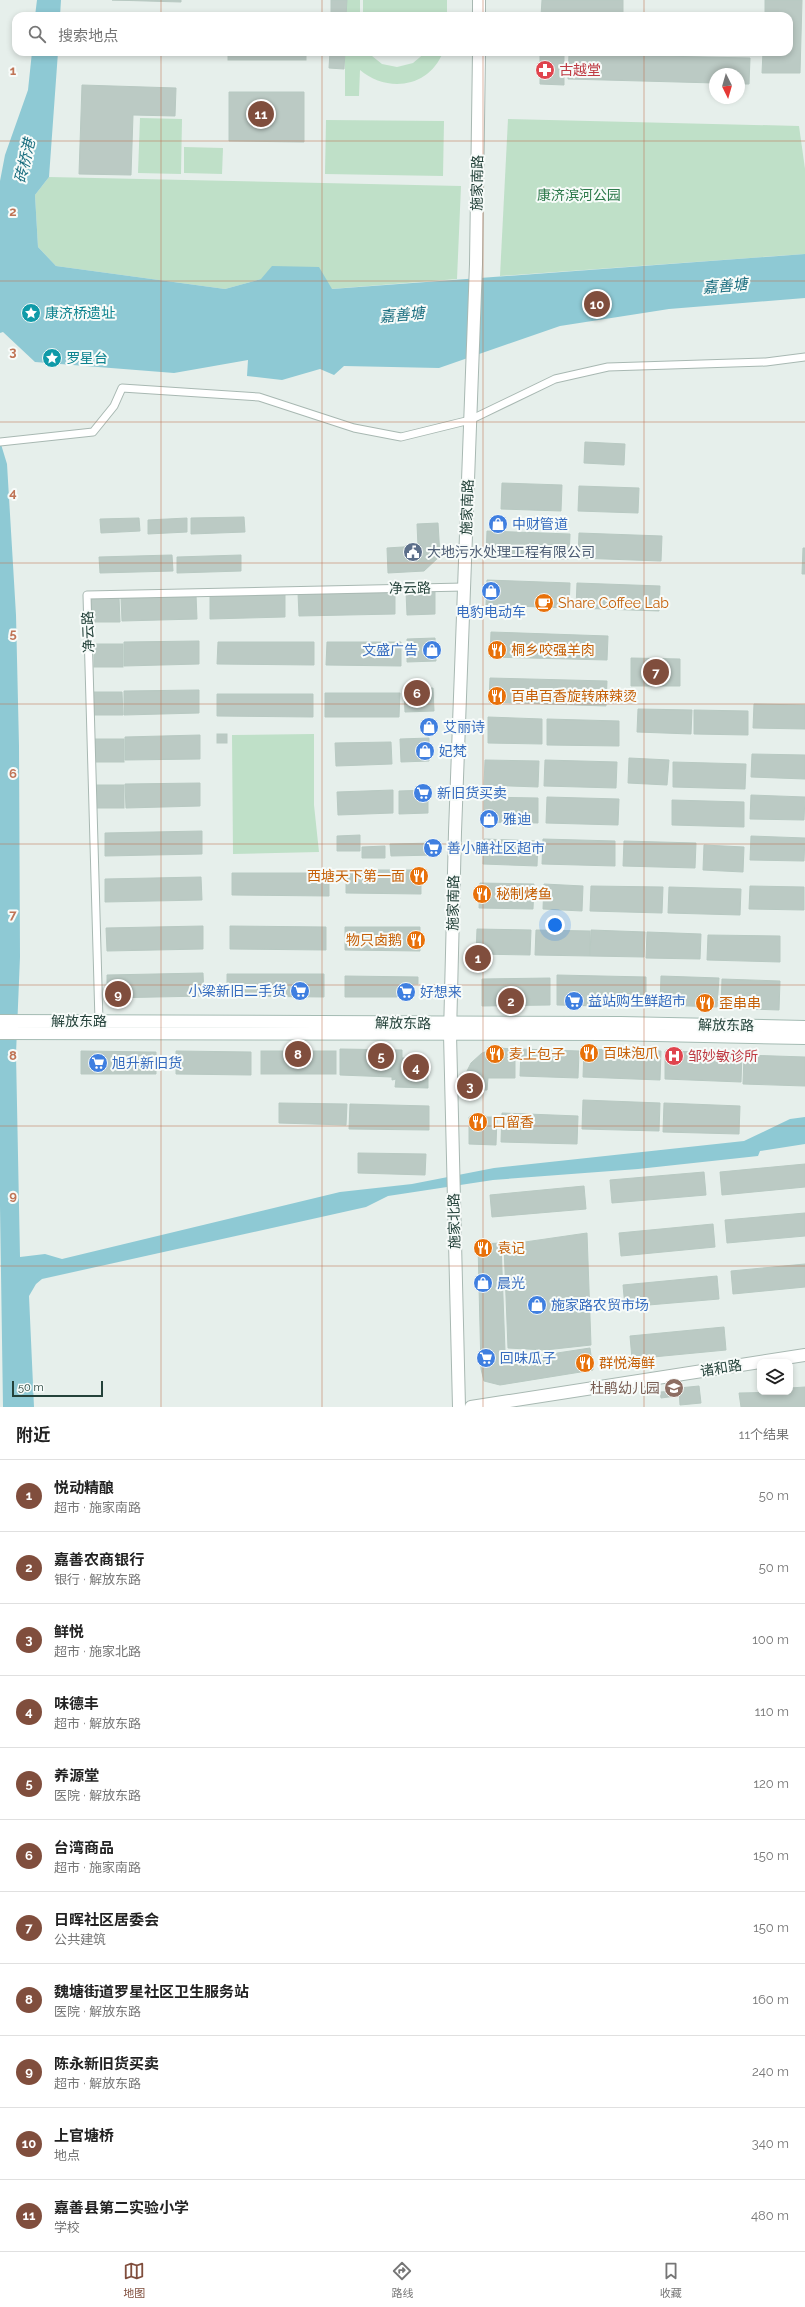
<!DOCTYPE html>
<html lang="zh">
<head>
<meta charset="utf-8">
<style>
  :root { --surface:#fff; --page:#f2f2f2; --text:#222; --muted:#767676; --line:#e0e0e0; --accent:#804e3d }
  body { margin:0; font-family:Raleway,"Noto Sans SC",sans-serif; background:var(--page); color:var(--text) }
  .controls { position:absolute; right:12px; bottom:12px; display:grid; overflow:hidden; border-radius:8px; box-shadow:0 2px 6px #0003 }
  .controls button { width:36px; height:36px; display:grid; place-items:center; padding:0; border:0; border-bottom:1px solid var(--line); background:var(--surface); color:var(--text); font:20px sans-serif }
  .compass { position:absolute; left:709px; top:68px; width:36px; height:36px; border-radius:50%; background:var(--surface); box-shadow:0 2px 6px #0003; rotate:175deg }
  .scale { position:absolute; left:12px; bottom:10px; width:91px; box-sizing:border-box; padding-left:4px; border:2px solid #24423a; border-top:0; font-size:11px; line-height:14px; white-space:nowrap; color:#24423a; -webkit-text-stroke:3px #f7fbf9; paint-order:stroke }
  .you { position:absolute; left:555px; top:925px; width:14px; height:14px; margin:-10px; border:3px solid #fff; border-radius:50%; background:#1a73e8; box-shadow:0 0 0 6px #1a73e833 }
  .badge { display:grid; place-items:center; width:26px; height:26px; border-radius:50%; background:var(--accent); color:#fff; font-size:13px; font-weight:700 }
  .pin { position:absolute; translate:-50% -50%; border:2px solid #fff; box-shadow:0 1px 4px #0006 }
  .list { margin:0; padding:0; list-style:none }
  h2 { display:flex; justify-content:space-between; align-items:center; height:52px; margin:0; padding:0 16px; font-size:17px }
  h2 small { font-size:13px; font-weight:400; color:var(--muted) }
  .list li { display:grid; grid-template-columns:26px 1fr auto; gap:12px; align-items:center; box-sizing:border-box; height:72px; padding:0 16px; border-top:1px solid var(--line) }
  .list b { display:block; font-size:15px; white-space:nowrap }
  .list p { margin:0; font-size:13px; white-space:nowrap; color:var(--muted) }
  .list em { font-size:13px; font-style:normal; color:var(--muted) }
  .icon { flex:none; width:22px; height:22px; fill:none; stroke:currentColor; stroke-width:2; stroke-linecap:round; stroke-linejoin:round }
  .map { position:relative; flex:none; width:805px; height:1407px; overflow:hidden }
  .search { position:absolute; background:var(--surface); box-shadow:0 2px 6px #0003; left:12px; right:12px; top:12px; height:44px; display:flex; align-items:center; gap:10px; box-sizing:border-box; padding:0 14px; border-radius:12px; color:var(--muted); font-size:15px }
  .sheet { height:844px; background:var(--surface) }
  nav { display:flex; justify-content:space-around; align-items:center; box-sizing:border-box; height:56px; border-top:1px solid var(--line); background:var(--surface); font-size:11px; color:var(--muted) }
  nav a { display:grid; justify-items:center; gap:2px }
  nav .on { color:var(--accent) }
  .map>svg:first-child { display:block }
  .green { fill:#bfe0c8 }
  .water { fill:#8ec9d4 }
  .building { fill:#bbcac4; stroke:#b8c9c2 }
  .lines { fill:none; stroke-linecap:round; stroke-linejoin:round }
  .lane-casing { stroke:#a8b8b2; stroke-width:9 }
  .street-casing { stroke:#a8b8b2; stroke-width:14 }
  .secondary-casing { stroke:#a4bbb3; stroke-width:14 }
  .lane { stroke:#fff; stroke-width:7 }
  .street { stroke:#fff; stroke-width:12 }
  .secondary { stroke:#fff; stroke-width:12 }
  .grid { fill:none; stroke:#c07456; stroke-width:1; stroke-opacity:0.55 }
  .labels { text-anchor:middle; stroke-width:4; stroke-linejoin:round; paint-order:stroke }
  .health-label { font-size:14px; fill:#be3a42; stroke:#f7fbf9; text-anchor:start }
  .street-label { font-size:14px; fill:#24423a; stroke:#f7fbf9 }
  .park-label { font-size:14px; fill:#2d7a4b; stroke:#f7fbf9 }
  .culture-label { font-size:14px; fill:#0d838f; stroke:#f7fbf9; text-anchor:start }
  .shop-label { font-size:14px; fill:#366cbe; stroke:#f7fbf9; text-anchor:start }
  .service-label { font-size:14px; fill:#4e5e75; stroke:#f7fbf9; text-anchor:start }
  .food-label { font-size:14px; fill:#c56008; stroke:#f7fbf9; text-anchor:start }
  .education-label { font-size:14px; fill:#785e54; stroke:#f7fbf9; text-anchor:end }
  .water-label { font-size:15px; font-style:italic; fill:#1c6f80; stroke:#f7fbf9 }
  .grid-label { font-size:13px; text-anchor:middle; font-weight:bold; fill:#c07456; stroke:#f7fbf9; stroke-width:4; stroke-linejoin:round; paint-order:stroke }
</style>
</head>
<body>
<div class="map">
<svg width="805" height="1407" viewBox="0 0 805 1407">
  <rect width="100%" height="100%" fill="#e6efeb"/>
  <!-- green -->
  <g class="green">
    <rect x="346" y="0" width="14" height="16"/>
    <polygon points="363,0 447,0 447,16 432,16 432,13 432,16 363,16"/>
    <path d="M 345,52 L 367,52 L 382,64 L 397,67 L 413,63 L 426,52 L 443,52 C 429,88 387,93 360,70 L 359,96 L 345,96 Z"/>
    <polygon points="140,118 182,119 181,174 138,173"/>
    <polygon points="508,119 799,126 805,169 805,254 500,276"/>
    <polygon points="326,120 444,121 443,176 325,174"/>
    <polygon points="184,147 223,148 222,174 184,173"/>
    <polygon points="49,177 461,186 457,279 331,289 261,279 225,289 56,266 38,247 35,195"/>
    <polygon points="314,734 314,805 319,852 233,854 232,735"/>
  </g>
  <!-- water -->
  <g class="water">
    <polygon points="37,0 61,0 60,16 35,16"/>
    <polygon points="32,52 58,52 49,177 35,195 38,247 56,266 225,289 261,279 272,266 319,267 332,289 805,254 805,298 669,309 560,326 439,368 344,366 334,375 320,369 282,380 247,376 248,360 174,373 35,362 3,332 0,333 0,181 5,155 28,90"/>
    <polygon points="0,441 7,464 16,615 19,746 20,957 16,1054 20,1257 45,1254 62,1259 340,1192 412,1184 494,1168 744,1141 790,1119 805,1117 805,1144 760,1151 758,1156 638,1169 493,1180 388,1196 366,1207 42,1279 36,1284 29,1296 34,1407 3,1407 0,1206"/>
  </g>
  <!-- building -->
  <g class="building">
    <polygon points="112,0 181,0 181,2"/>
    <polygon points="331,0 347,0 346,16 331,16"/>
    <polygon points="542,0 623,0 623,16 541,16"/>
    <polygon points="765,0 802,0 800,73 762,73 763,52 789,52 789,16 765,16"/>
    <rect x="228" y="52" width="78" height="8"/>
    <polygon points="330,52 345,52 344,69 329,68"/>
    <polygon points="540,52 564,52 564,85 540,84"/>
    <polygon points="569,54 750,58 749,84 739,84 739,74 715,74 715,83 568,79"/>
    <polygon points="82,85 176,88 175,116 133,115 131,175 79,174"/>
    <polygon points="229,92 304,92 304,142 229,141"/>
    <polygon points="585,442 625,444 624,465 584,463"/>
    <polygon points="502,483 562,485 561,511 501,509"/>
    <polygon points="579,486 639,488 638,513 578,511"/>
    <polygon points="244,517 245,532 191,534 191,518"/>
    <polygon points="139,518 140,531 101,533 100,519"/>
    <polygon points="187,518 187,532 148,534 148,520"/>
    <polygon points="438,523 440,556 424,571 388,573 387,548 418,546 417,524"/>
    <polygon points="487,531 570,534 569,559 486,556"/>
    <polygon points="579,533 662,536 661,561 578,558"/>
    <polygon points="803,548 805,548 805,574 802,574"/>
    <polygon points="172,555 173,571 100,573 99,557"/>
    <polygon points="241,555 241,571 177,573 177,557"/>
    <polygon points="487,580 570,583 569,608 486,605"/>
    <polygon points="577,583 660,586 659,611 576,608"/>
    <polygon points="435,591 435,614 407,615 406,592"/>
    <polygon points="395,592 395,614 299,616 298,593"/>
    <polygon points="285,594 285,617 210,619 210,595"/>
    <polygon points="196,595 197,619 122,621 121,597"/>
    <polygon points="119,598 120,622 91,622 90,599"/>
    <polygon points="491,632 608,636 607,660 490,657"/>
    <polygon points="435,638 436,661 407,662 407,639"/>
    <polygon points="199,641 199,664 124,666 124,642"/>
    <polygon points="218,642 314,642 314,665 217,664"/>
    <polygon points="327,642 401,642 401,666 326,665"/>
    <rect x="94" y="644" width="29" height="23"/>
    <polygon points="631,658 680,659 680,686 631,686"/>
    <polygon points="490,678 607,681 606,706 489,702"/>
    <polygon points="433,688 434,711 405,712 404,689"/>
    <polygon points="199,690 199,713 124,715 124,691"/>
    <polygon points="93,692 122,692 123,715 94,715"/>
    <polygon points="325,693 400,693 399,717 325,717"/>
    <polygon points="217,694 313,694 313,717 217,716"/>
    <polygon points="754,704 805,705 805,729 753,728"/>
    <polygon points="638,709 692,710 691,734 637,732"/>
    <polygon points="694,710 748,711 748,735 694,734"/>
    <polygon points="488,717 542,719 542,744 488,743"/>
    <polygon points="547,719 619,721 619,746 547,745"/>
    <rect x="217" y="734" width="10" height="9"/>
    <polygon points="200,735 200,759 125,760 125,737"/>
    <polygon points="429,738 429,761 401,762 400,739"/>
    <rect x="95" y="739" width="29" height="23"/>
    <polygon points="391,742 392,764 336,766 335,743"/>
    <polygon points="752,754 805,755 805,779 751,777"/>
    <polygon points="629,758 669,760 667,785 628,783"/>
    <polygon points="485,760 539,761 538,787 484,785"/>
    <polygon points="545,760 617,762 616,788 544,786"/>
    <polygon points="673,762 746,764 745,789 673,787"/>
    <polygon points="200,783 200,806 126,808 125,784"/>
    <rect x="95" y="785" width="29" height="23"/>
    <polygon points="393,790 393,813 338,815 337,792"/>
    <polygon points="428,790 428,813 399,814 399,791"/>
    <polygon points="751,795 805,797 804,820 750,819"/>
    <polygon points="484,797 538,798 538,823 484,822"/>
    <polygon points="547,797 619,799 618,825 546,823"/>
    <polygon points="672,800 744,802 744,827 672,825"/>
    <polygon points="202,831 202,854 105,856 105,833"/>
    <polygon points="360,835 360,851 337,851 337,836"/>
    <polygon points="751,836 805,838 804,861 750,860"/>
    <polygon points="484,839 538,841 537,866 483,864"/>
    <polygon points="543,839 615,841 615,866 542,864"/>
    <polygon points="624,841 696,843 695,868 623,866"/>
    <polygon points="435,843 435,855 391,856 390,844"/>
    <polygon points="704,845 744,847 743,872 703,870"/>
    <polygon points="385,846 385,858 362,858 362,847"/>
    <polygon points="346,870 421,870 421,894 346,893"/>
    <polygon points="232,873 329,873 329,896 232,895"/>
    <polygon points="201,877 202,900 105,902 105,879"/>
    <polygon points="480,883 534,884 533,909 479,908"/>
    <polygon points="544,884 583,886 582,911 543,909"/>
    <polygon points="591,886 663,887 662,913 590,911"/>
    <polygon points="750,886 804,887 804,910 749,909"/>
    <polygon points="669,887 741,889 740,915 668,913"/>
    <polygon points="203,926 203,949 107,951 106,928"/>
    <polygon points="230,926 326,927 326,950 230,949"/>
    <polygon points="345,927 420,927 420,951 345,950"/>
    <polygon points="477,929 531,930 530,955 476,954"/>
    <polygon points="536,930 590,931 590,956 535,955"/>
    <polygon points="591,930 645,932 644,957 590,956"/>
    <polygon points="647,932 701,934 700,959 646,958"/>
    <polygon points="708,935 780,936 780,962 707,960"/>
    <polygon points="203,973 204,996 107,998 107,975"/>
    <polygon points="227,974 324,974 324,997 227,996"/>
    <polygon points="557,975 646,977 646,1007 557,1005"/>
    <polygon points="345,976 418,977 418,984 408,984 408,994 398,994 397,997 345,997"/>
    <polygon points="661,976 719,978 717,1007 660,1005"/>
    <polygon points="550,978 550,1005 482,1006 482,979"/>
    <polygon points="722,979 780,981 779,1010 721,1008"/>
    <polygon points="497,1048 515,1049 515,1078 488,1078 487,1090 466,1090 466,1073 471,1063 482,1053"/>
    <polygon points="340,1049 402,1050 402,1058 416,1058 428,1072 428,1088 395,1087 396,1079 392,1080 392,1077 340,1075"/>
    <polygon points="521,1049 579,1051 578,1078 520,1076"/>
    <polygon points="584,1049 661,1051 660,1080 583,1077"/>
    <polygon points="81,1051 156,1052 156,1074 81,1074"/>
    <polygon points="176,1051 251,1052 251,1075 176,1074"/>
    <rect x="261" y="1051" width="75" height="23"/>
    <polygon points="665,1051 742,1053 741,1082 665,1079"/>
    <polygon points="744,1055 805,1057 805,1086 743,1084"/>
    <polygon points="583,1100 660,1103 659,1131 582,1129"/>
    <polygon points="279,1103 347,1104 346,1125 279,1123"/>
    <polygon points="664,1103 740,1106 739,1134 663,1132"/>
    <polygon points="350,1104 429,1106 429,1130 349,1129"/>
    <polygon points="502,1113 578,1116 577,1144 501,1142"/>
    <polygon points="469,1117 497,1117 496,1145 469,1144"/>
    <polygon points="358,1153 426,1154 425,1175 358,1173"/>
    <polygon points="805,1164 805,1187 722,1195 720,1172"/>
    <polygon points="704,1172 706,1195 612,1203 610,1180"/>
    <polygon points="584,1186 586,1209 492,1217 490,1195"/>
    <polygon points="805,1213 805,1236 727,1243 725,1220"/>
    <polygon points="713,1224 715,1247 621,1256 619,1233"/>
    <polygon points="587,1233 591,1345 545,1350 508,1348 504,1245"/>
    <polygon points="501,1243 505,1351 518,1359 590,1348 593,1370 500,1385 484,1381 481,1369 478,1244"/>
    <polygon points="805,1264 805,1287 733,1294 731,1271"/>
    <polygon points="717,1276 719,1299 625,1307 623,1285"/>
    <polygon points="724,1327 726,1350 632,1359 630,1336"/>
    <polygon points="699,1386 701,1403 680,1405 679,1388"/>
    <polygon points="805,1387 805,1407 741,1407 739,1393 790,1392 790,1388"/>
    <polygon points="675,1391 676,1396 661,1398 660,1392"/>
  </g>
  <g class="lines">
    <defs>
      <g id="lane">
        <polyline points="0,442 93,432 114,406 122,388 259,397 354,428 401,437 470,420 555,379 608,367 766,362 805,357"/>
        <polyline points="99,1021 87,595 464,587"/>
      </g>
      <g id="street">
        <polyline points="479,16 479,0"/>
        <polyline points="459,1407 450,1034 455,832 476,264 479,52"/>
        <polyline points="471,1407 805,1355"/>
      </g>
      <g id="secondary">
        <polyline points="0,1021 621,1023 805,1027"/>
        <polyline points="0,1033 608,1034 805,1038"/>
      </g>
    </defs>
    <!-- lane casing -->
    <use href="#lane" class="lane-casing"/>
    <!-- street casing -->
    <use href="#street" class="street-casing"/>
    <!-- secondary casing -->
    <use href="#secondary" class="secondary-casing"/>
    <!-- lane -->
    <use href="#lane" class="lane"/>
    <!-- street -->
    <use href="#street" class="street"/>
    <!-- secondary -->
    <use href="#secondary" class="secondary"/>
  </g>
  <!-- grid -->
  <path class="grid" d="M 161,0 L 161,16M 322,0 L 322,16M 483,0 L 483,16M 644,0 L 644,16M 161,52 L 161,1407M 322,52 L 322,1407M 483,52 L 483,1407M 644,52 L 644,1407M 0,141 L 805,141M 0,281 L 805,281M 0,422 L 805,422M 0,563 L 805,563M 0,704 L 805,704M 0,844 L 805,844M 0,985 L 805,985M 0,1126 L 805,1126M 0,1266 L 805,1266"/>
  <!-- icons -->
  <defs>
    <symbol id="pharmacy-disc" viewBox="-11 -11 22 22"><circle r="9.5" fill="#e0444e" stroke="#f7fbf9"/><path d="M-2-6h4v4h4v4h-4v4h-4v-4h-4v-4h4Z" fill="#fff"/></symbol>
    <symbol id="sight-disc" viewBox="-11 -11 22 22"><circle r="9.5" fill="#0f9aa8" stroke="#f7fbf9"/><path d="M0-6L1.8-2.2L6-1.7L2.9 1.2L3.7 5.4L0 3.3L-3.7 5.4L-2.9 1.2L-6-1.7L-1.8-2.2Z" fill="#fff"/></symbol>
    <symbol id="shop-disc" viewBox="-11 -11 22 22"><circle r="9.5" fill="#3f7fe0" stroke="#f7fbf9"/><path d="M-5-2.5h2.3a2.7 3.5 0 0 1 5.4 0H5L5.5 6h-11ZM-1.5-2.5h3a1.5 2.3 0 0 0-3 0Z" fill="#fff"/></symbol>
    <symbol id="civic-disc" viewBox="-11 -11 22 22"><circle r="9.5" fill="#5c6f8a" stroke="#f7fbf9"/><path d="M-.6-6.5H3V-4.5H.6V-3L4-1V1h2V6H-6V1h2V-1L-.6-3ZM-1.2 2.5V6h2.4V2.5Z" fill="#fff"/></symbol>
    <symbol id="cafe-disc" viewBox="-11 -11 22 22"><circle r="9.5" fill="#e8710a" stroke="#f7fbf9"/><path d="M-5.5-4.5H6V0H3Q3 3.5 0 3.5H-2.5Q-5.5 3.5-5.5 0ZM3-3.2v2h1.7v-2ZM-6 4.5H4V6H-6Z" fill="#fff"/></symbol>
    <symbol id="restaurant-disc" viewBox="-11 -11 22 22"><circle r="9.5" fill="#e8710a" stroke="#f7fbf9"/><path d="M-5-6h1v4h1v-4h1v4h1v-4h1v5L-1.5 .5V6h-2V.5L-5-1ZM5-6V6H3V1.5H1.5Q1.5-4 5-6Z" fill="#fff"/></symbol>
    <symbol id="supermarket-disc" viewBox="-11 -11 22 22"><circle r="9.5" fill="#3f7fe0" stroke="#f7fbf9"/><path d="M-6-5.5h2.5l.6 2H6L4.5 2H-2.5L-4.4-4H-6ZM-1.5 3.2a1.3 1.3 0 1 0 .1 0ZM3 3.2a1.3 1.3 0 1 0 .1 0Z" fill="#fff"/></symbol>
    <symbol id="hospital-disc" viewBox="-11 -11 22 22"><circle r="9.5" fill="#e0444e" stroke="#f7fbf9"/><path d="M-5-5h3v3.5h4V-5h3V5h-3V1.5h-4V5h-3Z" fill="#fff"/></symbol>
    <symbol id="school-disc" viewBox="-11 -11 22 22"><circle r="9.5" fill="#8d6e63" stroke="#f7fbf9"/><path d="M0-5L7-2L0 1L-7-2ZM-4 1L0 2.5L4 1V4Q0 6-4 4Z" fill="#fff"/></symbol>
  </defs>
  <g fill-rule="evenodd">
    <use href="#pharmacy-disc" x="534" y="59" width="22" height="22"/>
    <use href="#sight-disc" x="20" y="302" width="22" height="22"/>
    <use href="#sight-disc" x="41" y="347" width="22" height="22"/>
    <use href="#shop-disc" x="487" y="513" width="22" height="22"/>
    <use href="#civic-disc" x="402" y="541" width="22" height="22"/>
    <use href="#shop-disc" x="480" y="580" width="22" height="22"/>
    <use href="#cafe-disc" x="533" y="592" width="22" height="22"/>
    <use href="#shop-disc" x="421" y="639" width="22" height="22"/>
    <use href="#restaurant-disc" x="486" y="639" width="22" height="22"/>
    <use href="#restaurant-disc" x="486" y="685" width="22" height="22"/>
    <use href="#shop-disc" x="418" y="716" width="22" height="22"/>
    <use href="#shop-disc" x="414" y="740" width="22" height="22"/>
    <use href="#supermarket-disc" x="412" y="782" width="22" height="22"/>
    <use href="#shop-disc" x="478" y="808" width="22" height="22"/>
    <use href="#supermarket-disc" x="422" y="837" width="22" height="22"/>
    <use href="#restaurant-disc" x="408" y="865" width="22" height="22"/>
    <use href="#restaurant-disc" x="471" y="883" width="22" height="22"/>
    <use href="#restaurant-disc" x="405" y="929" width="22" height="22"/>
    <use href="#supermarket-disc" x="289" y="980" width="22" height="22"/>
    <use href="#supermarket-disc" x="395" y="981" width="22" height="22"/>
    <use href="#supermarket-disc" x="563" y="990" width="22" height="22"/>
    <use href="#restaurant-disc" x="694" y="992" width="22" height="22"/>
    <use href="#restaurant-disc" x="578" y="1042" width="22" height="22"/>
    <use href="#restaurant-disc" x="484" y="1043" width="22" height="22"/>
    <use href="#hospital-disc" x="663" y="1045" width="22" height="22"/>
    <use href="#supermarket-disc" x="87" y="1052" width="22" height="22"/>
    <use href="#restaurant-disc" x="467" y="1111" width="22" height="22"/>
    <use href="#restaurant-disc" x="472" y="1237" width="22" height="22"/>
    <use href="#shop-disc" x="472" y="1272" width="22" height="22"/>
    <use href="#shop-disc" x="526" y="1294" width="22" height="22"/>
    <use href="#supermarket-disc" x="475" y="1347" width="22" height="22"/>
    <use href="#restaurant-disc" x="574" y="1352" width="22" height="22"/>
    <use href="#school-disc" x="663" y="1377" width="22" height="22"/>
  </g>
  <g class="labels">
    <!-- health labels -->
    <g class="health-label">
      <text x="559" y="75">古越堂</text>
      <text x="688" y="1061">邹妙敏诊所</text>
    </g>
    <!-- street labels -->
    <g class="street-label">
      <text transform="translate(477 183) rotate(-89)" y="5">施家南路</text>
      <text transform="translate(467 507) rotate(-88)" y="5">施家南路</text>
      <text transform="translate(410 588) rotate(-1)" y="5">净云路</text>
      <text transform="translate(88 632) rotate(-92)" y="5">净云路</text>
      <text transform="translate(453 903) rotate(-89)" y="5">施家南路</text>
      <text x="79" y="1026">解放东路</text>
      <text transform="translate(403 1023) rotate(1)" y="5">解放东路</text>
      <text transform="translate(726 1025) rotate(1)" y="5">解放东路</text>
      <text transform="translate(454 1221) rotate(-91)" y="5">施家北路</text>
      <text transform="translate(721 1368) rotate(-9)" y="5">诸和路</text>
    </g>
    <!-- park labels -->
    <g class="park-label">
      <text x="579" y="200">康济滨河公园</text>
    </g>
    <!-- culture labels -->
    <g class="culture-label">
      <text x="45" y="318">康济桥遗址</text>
      <text x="66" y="363">罗星台</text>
    </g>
    <!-- shop labels -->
    <g class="shop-label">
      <text x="512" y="529">中财管道</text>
      <text x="491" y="617" text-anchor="middle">电豹电动车</text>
      <text x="418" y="655" text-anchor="end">文盛广告</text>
      <text x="443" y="732">艾丽诗</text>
      <text x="439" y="756">妃梵</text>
      <text x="437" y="798">新旧货买卖</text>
      <text x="503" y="824">雅迪</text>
      <text x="447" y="853">善小膳社区超市</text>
      <text x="286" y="996" text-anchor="end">小梁新旧二手货</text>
      <text x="420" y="997">好想来</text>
      <text x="588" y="1006">益站购生鲜超市</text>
      <text x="112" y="1068">旭升新旧货</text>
      <text x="497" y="1288">晨光</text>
      <text x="551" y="1310">施家路农贸市场</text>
      <text x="500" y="1363">回味瓜子</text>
    </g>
    <!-- service labels -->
    <g class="service-label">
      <text x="427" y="557">大地污水处理工程有限公司</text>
    </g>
    <!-- food labels -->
    <g class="food-label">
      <text x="558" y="608">Share Coffee Lab</text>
      <text x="511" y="655">桐乡咬强羊肉</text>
      <text x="511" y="701">百串百香旋转麻辣烫</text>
      <text x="405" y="881" text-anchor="end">西塘天下第一面</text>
      <text x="496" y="899">秘制烤鱼</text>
      <text x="402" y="945" text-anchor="end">物只卤鹅</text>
      <text x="719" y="1008">歪串串</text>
      <text x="603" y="1058">百味泡爪</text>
      <text x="509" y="1059">麦上包子</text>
      <text x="492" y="1127">口留香</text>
      <text x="497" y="1253">袁记</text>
      <text x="599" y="1368">群悦海鲜</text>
    </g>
    <!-- education labels -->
    <g class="education-label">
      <text x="660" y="1393">杜鹃幼儿园</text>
    </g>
    <!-- water labels -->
    <g class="water-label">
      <text transform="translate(25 161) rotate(-77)" y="5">砖桥港</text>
      <text transform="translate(725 286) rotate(-5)" y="5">嘉善塘</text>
      <text transform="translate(402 315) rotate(-5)" y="5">嘉善塘</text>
    </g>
  </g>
  <g class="grid-label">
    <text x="13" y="75">1</text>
    <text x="13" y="216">2</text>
    <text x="13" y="356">3</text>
    <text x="13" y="497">4</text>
    <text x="13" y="638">5</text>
    <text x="13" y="778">6</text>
    <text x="13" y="919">7</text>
    <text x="13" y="1060">8</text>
    <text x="13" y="1200">9</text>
  </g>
</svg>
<div class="controls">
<button><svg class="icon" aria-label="layers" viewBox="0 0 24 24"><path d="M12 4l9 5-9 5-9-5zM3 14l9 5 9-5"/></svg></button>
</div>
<svg class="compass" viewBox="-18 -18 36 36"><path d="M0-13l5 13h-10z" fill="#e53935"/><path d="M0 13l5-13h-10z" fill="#767676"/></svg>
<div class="scale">50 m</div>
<div class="you"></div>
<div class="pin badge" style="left:478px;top:958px">1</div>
<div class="pin badge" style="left:511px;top:1001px">2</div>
<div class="pin badge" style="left:470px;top:1086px">3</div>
<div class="pin badge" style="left:416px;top:1067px">4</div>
<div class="pin badge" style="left:381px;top:1056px">5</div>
<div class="pin badge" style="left:417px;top:693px">6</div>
<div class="pin badge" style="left:656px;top:672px">7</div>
<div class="pin badge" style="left:298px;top:1054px">8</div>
<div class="pin badge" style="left:118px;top:994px">9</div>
<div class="pin badge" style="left:597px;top:304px">10</div>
<div class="pin badge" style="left:261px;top:114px">11</div>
<div class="search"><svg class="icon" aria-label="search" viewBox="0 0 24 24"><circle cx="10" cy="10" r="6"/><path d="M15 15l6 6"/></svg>搜索地点</div>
</div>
<section class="sheet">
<h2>附近<small>11个结果</small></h2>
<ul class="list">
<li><span class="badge">1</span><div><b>悦动精酿</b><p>超市 · 施家南路</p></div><em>50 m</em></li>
<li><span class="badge">2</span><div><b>嘉善农商银行</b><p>银行 · 解放东路</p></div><em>50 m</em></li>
<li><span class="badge">3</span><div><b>鲜悦</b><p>超市 · 施家北路</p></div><em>100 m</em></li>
<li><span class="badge">4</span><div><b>味德丰</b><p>超市 · 解放东路</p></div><em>110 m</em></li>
<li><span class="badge">5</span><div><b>养源堂</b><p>医院 · 解放东路</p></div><em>120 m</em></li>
<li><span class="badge">6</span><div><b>台湾商品</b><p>超市 · 施家南路</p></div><em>150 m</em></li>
<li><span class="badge">7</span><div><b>日晖社区居委会</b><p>公共建筑</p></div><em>150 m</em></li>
<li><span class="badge">8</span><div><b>魏塘街道罗星社区卫生服务站</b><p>医院 · 解放东路</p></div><em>160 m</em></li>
<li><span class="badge">9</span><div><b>陈永新旧货买卖</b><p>超市 · 解放东路</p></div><em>240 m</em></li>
<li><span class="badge">10</span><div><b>上官塘桥</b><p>地点</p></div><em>340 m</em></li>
<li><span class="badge">11</span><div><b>嘉善县第二实验小学</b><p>学校</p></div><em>480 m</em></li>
</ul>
</section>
<nav>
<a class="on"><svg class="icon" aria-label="map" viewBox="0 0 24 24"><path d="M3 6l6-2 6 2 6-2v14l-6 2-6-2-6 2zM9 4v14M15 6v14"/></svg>地图</a>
<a><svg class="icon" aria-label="directions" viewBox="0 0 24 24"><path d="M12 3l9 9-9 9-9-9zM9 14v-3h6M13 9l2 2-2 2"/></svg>路线</a>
<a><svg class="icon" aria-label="saved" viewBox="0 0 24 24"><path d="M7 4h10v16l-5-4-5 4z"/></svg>收藏</a>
</nav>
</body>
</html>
